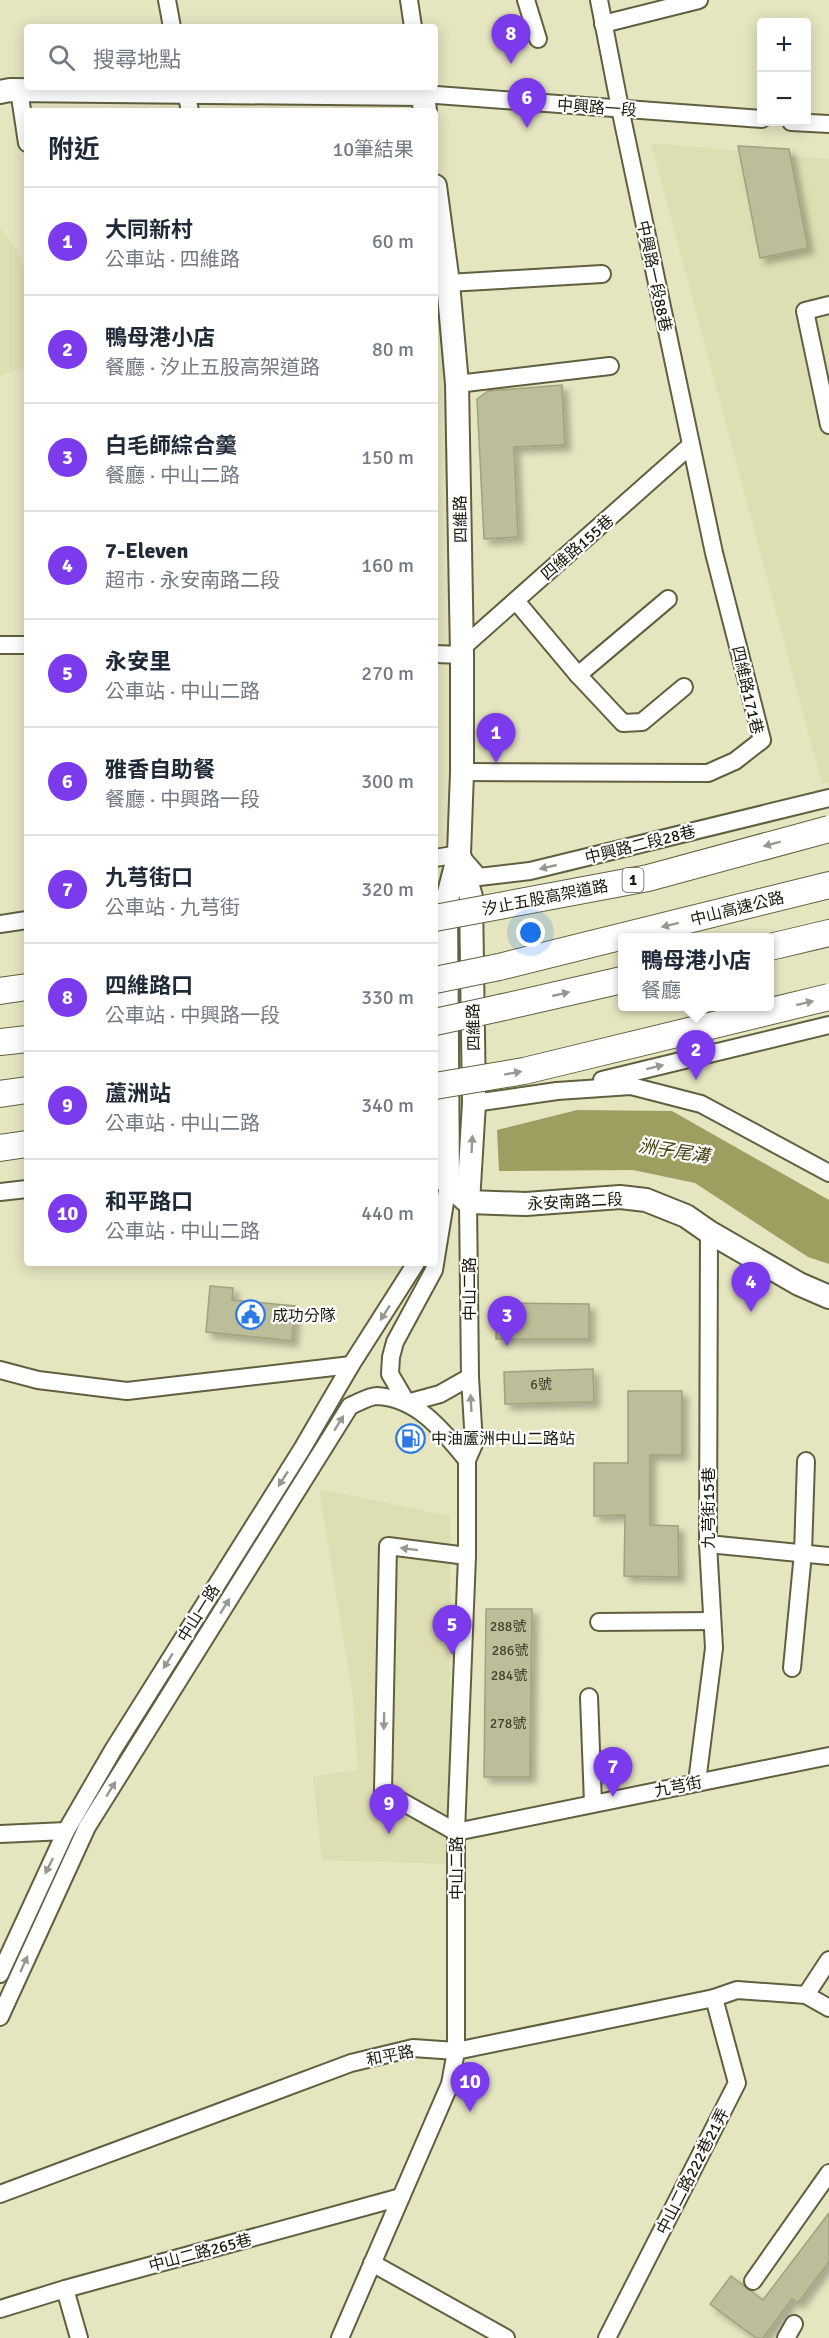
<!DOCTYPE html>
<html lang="zh-TW">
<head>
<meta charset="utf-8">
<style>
  :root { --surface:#fff; --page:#f2f2f3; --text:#1f2937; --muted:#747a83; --line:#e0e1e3; --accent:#7c3aed }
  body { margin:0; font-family:Signika,"Noto Sans TC",sans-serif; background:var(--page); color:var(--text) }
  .controls { position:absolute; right:18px; top:18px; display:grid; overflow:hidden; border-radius:6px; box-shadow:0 3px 15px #0003 }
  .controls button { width:54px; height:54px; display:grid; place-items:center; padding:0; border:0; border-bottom:2px solid var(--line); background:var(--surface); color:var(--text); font:30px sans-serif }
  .you { position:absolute; left:531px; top:933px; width:21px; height:21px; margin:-15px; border:4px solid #fff; border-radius:50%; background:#1a73e8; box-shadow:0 0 0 9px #1a73e833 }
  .badge { display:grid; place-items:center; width:39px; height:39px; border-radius:50%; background:var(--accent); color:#fff; font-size:20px; font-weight:700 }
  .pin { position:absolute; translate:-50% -50px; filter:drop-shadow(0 2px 3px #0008) }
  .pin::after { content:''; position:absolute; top:32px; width:21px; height:18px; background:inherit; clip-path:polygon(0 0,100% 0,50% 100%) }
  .popup { position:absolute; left:618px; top:933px; width:156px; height:78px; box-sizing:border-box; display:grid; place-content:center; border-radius:6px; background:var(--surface); filter:drop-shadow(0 2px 4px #0005); font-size:20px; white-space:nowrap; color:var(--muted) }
  .popup b { font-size:22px; color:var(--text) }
  .popup::after { content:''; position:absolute; left:50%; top:100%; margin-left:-12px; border:12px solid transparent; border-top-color:var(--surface) }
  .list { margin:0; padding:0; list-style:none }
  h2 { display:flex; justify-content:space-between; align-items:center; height:78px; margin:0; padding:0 24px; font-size:26px }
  h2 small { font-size:20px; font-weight:400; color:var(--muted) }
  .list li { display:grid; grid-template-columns:39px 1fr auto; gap:18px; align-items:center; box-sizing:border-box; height:108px; padding:0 24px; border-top:2px solid var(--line) }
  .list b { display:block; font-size:22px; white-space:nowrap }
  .list p { margin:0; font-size:20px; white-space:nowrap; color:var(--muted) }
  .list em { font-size:20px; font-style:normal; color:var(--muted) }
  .icon { flex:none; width:33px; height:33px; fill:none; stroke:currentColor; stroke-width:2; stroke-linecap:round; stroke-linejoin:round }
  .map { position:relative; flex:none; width:829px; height:2338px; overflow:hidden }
  .search { position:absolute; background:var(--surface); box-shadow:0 3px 15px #0003; left:24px; top:24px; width:414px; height:66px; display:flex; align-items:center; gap:15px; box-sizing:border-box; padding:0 21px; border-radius:6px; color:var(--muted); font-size:22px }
  .panel { position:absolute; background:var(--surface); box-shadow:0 3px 15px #0003; left:24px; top:108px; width:414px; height:1158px; border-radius:6px }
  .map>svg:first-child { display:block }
  .built { fill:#dddeb1 }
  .water { fill:#9f9e61 }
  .building { fill:#bcbd99; stroke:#a1a17e; stroke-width:1.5; filter:url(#shadow) }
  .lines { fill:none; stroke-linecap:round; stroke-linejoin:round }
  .minor-casing { stroke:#606040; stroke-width:20 }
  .major-casing { stroke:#606040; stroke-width:26 }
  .highway-casing { stroke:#606040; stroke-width:28 }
  .minor { stroke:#fff; stroke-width:16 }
  .major { stroke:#fff; stroke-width:22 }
  .highway { stroke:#fff; stroke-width:26 }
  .highway-bridge-casing { stroke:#606040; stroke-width:28; stroke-linecap:butt }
  .highway-bridge { stroke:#fff; stroke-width:26 }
  .oneway { fill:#989891 }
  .labels { text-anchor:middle; stroke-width:4.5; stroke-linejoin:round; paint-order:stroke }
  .number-label { font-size:14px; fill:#42422e }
  .shield { fill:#fff; stroke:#5e5e54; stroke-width:1.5 }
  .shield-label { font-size:15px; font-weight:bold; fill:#19190b }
  .street-label { font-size:16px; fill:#19190b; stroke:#fff }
  .poi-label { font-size:16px; fill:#19190b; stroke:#fff; text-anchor:start }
  .water-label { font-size:18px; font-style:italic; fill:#444313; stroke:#fff }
</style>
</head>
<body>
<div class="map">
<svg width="829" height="2338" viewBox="0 0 829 2338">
  <defs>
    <filter id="shadow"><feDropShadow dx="5.5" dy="5.5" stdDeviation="3" flood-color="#0004"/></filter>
  </defs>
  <rect width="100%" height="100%" fill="#e5e5c0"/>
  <!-- built -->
  <g class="built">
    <polygon points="651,143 829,159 829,782 822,784"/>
    <polygon points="0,228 17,250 27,279 27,366 0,376"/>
    <polygon points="319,1489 450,1516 449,1864 322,1860 313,1776 358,1770 353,1696"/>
  </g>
  <!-- water -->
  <polygon class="water" points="577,1110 672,1111 829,1200 829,1264 808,1257 695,1183 633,1170 499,1171 497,1130"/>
  <!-- building -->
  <g class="building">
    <polygon points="738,146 789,149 808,248 760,258"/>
    <polygon points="562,385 565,445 514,447 518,537 484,539 477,399 488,391"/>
    <polygon points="210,1286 233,1288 232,1300 295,1306 292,1341 206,1332"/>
    <polygon points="497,1303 589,1304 589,1339 496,1339"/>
    <polygon points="593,1369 594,1402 505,1404 504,1372"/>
    <polygon points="628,1391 682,1391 682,1455 650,1455 650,1525 678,1526 679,1577 624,1576 625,1515 594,1516 594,1463 628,1463"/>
    <polygon points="486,1609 532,1609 530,1777 484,1777"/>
    <polygon points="829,2213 829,2262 798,2303 792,2299 763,2338 756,2338 710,2304 731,2276 763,2300"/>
  </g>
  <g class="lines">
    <defs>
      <g id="minor">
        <polyline points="167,0 172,27"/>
        <polyline points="409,0 413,27"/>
        <polyline points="526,0 538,39"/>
        <polyline points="603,24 699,0"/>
        <polyline points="185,87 190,111"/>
        <polyline points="422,87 423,94 762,119"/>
        <polyline points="19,90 27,143"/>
        <polyline points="791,122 829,124"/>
        <polyline points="448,283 602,274"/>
        <polyline points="829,305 805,311 829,425"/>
        <polyline points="457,384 610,366"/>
        <polyline points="516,601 578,675 623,723 642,722 684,687"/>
        <polyline points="0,645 27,645"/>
        <polyline points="462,648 691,445"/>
        <polyline points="435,654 462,655"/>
        <polyline points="578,675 668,599"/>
        <polyline points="462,772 708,773 735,761 762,740 714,553 620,108 599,0"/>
        <polyline points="435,858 459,854 479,877 530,871 829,798"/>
        <polyline points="0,924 27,920"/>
        <polyline points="602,1080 829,1025"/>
        <polyline points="474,1103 557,1091 631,1086 701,1104 829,1173"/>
        <polyline points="0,1192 27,1189"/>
        <polyline points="0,1370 38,1380 127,1391 351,1365"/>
        <polyline points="407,1403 390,1374 391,1357 395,1342 434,1270 448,1184 435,1171"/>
        <polyline points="407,1403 440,1394 470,1377"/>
        <polyline points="708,1544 829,1556"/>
        <polyline points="599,1622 712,1621"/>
        <polyline points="792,1668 803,1553 806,1461"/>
        <polyline points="589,1697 593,1803"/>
        <polyline points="697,1782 714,1648 708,1544 709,1232"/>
        <polyline points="456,1832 383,1791 388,1546 467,1556"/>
        <polyline points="456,1832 829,1756"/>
        <polyline points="0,1834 66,1831"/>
        <polyline points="0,1974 66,1831 113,1750 302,1449 351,1365 416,1263"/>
        <polyline points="806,1995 829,1960"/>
        <path d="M 0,2017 L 87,1827 L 350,1406 C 358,1403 369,1396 377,1396 C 418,1398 443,1431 467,1460"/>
        <polyline points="0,2194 351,2063 413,2048 456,2051 714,1998 737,1990 806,1995 829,2008"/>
        <polyline points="372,2263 506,2338"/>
        <polyline points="753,2281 829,2173"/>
        <polyline points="65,2289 79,2338"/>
        <polyline points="0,2309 65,2289 401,2197"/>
        <polyline points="340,2338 450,2084 456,2051 456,1832 467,1556 467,1460 474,1444 470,1377 468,1202"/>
        <polyline points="607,2338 737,2083 714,1998"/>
        <polyline points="786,2338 794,2324"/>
      </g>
      <g id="major">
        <polyline points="0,92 10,90 423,94 425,111"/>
        <polyline points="435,186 448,283 457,384 462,655 462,772 459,854 446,904 448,1184 468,1202 526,1204 620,1197 646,1200 686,1216 709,1232 799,1284 829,1297"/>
        <polyline points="459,854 471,897 474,1103 468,1202"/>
      </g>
      <g id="highway">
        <polyline points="770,947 829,933"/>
        <polyline points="499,967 829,885"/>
        <polyline points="0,991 27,987"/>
        <polyline points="504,1007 622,980"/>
        <polyline points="0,1042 27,1039"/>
        <polyline points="0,1094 27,1090"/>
        <polyline points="0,1148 27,1144"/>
      </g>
    </defs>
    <!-- minor casing -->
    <use href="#minor" class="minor-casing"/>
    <!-- major casing -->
    <use href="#major" class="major-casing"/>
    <!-- highway casing -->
    <use href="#highway" class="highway-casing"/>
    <!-- minor -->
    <use href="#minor" class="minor"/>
    <!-- major -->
    <use href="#major" class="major"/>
    <!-- highway -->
    <use href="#highway" class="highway"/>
    <defs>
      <g id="highway-bridge">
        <polyline points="435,918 648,878 829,829"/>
        <polyline points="435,980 499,967"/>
        <polyline points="435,1022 504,1007"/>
        <polyline points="435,1086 524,1071 829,997"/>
      </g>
    </defs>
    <!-- highway-bridge casing -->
    <use href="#highway-bridge" class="highway-bridge-casing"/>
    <!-- highway-bridge -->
    <use href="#highway-bridge" class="highway-bridge"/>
  </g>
  <!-- one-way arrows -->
  <defs><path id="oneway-solid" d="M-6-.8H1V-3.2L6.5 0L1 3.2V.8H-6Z" transform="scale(1.5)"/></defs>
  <g class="oneway">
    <use href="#oneway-solid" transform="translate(772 844) rotate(165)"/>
    <use href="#oneway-solid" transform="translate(548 867) rotate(167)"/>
    <use href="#oneway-solid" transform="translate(670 925) rotate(166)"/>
    <use href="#oneway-solid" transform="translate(561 994) rotate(-13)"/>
    <use href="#oneway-solid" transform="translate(805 1003) rotate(-14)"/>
    <use href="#oneway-solid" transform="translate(655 1067) rotate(-14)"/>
    <use href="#oneway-solid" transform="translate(513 1073) rotate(-10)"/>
    <use href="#oneway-solid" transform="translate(472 1144) rotate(-87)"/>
    <use href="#oneway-solid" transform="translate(385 1313) rotate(123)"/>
    <use href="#oneway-solid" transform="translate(471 1403) rotate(-93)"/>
    <use href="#oneway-solid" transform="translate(339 1423) rotate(-58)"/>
    <use href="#oneway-solid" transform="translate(283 1479) rotate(123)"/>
    <use href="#oneway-solid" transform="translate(409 1549) rotate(-173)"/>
    <use href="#oneway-solid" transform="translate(225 1606) rotate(-58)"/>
    <use href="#oneway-solid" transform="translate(168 1661) rotate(122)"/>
    <use href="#oneway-solid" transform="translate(384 1721) rotate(91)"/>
    <use href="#oneway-solid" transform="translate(111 1789) rotate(-58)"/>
    <use href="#oneway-solid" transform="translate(49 1866) rotate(117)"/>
    <use href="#oneway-solid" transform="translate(24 1964) rotate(-66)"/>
  </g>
  <!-- icons -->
  <defs>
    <symbol id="civic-ring" viewBox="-11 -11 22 22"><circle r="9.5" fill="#fff" stroke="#2d7ae6" stroke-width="1.5"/><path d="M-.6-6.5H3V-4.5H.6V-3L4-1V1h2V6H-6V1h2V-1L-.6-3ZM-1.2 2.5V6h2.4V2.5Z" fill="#2d7ae6"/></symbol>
    <symbol id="fuel-ring" viewBox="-11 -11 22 22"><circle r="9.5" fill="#fff" stroke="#2d7ae6" stroke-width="1.5"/><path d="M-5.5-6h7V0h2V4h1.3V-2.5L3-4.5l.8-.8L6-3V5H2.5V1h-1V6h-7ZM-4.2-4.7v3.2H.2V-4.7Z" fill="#2d7ae6"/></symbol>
  </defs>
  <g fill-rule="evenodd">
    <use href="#civic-ring" x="234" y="1298" width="33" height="33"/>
    <use href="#fuel-ring" x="394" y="1422" width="33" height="33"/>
  </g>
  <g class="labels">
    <!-- number labels -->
    <g class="number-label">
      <text x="541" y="1389">6號</text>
      <text x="508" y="1631">288號</text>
      <text x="510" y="1655">286號</text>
      <text x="509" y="1680">284號</text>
      <text x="508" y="1728">278號</text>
    </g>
    <!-- shield labels -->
    <rect class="shield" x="622.5" y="868" width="21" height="24" rx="4.5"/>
    <g class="shield-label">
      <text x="633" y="885">1</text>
    </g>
    <!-- street labels -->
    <g class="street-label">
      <text transform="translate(597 107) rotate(4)" y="6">中興路一段</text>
      <text transform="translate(655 276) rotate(78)" y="6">中興路一段88巷</text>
      <text transform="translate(460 519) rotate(-91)" y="6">四維路</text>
      <text transform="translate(577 547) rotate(-41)" y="6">四維路155巷</text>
      <text transform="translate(748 690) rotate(77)" y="6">四維路171巷</text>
      <text transform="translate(640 844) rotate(-14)" y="6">中興路二段28巷</text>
      <text transform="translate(545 897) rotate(-11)" y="6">汐止五股高架道路</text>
      <text transform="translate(737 908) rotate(-14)" y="6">中山高速公路</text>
      <text transform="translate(473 1027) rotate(-91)" y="6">四維路</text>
      <text transform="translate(575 1201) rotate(-3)" y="6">永安南路二段</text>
      <text transform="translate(469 1289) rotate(-90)" y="6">中山二路</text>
      <text transform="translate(708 1508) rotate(-90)" y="6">九芎街15巷</text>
      <text transform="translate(198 1613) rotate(-58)" y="6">中山一路</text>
      <text transform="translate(678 1786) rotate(-11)" y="6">九芎街</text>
      <text transform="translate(456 1868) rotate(-90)" y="6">中山二路</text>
      <text transform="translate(390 2055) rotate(-11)" y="6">和平路</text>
      <text transform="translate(692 2171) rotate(-63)" y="6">中山二路222巷21弄</text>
      <text transform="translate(200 2252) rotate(-15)" y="6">中山二路265巷</text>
    </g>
    <!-- poi labels -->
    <g class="poi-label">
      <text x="272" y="1321">成功分隊</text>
      <text x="431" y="1444">中油蘆洲中山二路站</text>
    </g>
    <!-- water labels -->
    <g class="water-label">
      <text transform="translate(674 1151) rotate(9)" y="6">洲子尾溝</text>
    </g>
  </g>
</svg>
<div class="controls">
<button>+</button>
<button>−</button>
</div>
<div class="you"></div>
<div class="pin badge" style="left:496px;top:763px">1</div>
<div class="pin badge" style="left:696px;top:1080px">2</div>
<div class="popup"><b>鴨母港小店</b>餐廳</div>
<div class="pin badge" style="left:507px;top:1346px">3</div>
<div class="pin badge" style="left:751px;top:1312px">4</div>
<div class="pin badge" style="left:452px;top:1655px">5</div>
<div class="pin badge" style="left:527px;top:128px">6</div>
<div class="pin badge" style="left:613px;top:1797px">7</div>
<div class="pin badge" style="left:511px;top:64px">8</div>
<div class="pin badge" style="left:389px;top:1834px">9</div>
<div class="pin badge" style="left:470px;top:2112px">10</div>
<div class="search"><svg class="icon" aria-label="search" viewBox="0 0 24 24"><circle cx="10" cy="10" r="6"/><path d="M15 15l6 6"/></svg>搜尋地點</div>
<section class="panel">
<h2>附近<small>10筆結果</small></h2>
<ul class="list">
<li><span class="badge">1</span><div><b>大同新村</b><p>公車站 · 四維路</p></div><em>60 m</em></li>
<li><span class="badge">2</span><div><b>鴨母港小店</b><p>餐廳 · 汐止五股高架道路</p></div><em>80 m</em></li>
<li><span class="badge">3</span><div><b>白毛師綜合羹</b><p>餐廳 · 中山二路</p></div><em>150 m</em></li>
<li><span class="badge">4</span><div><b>7-Eleven</b><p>超市 · 永安南路二段</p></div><em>160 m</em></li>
<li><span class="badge">5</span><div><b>永安里</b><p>公車站 · 中山二路</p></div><em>270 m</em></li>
<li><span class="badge">6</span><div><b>雅香自助餐</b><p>餐廳 · 中興路一段</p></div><em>300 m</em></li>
<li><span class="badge">7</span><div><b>九芎街口</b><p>公車站 · 九芎街</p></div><em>320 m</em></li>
<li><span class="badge">8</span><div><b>四維路口</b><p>公車站 · 中興路一段</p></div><em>330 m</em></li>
<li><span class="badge">9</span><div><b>蘆洲站</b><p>公車站 · 中山二路</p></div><em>340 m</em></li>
<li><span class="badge">10</span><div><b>和平路口</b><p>公車站 · 中山二路</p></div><em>440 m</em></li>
</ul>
</section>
</div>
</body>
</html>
